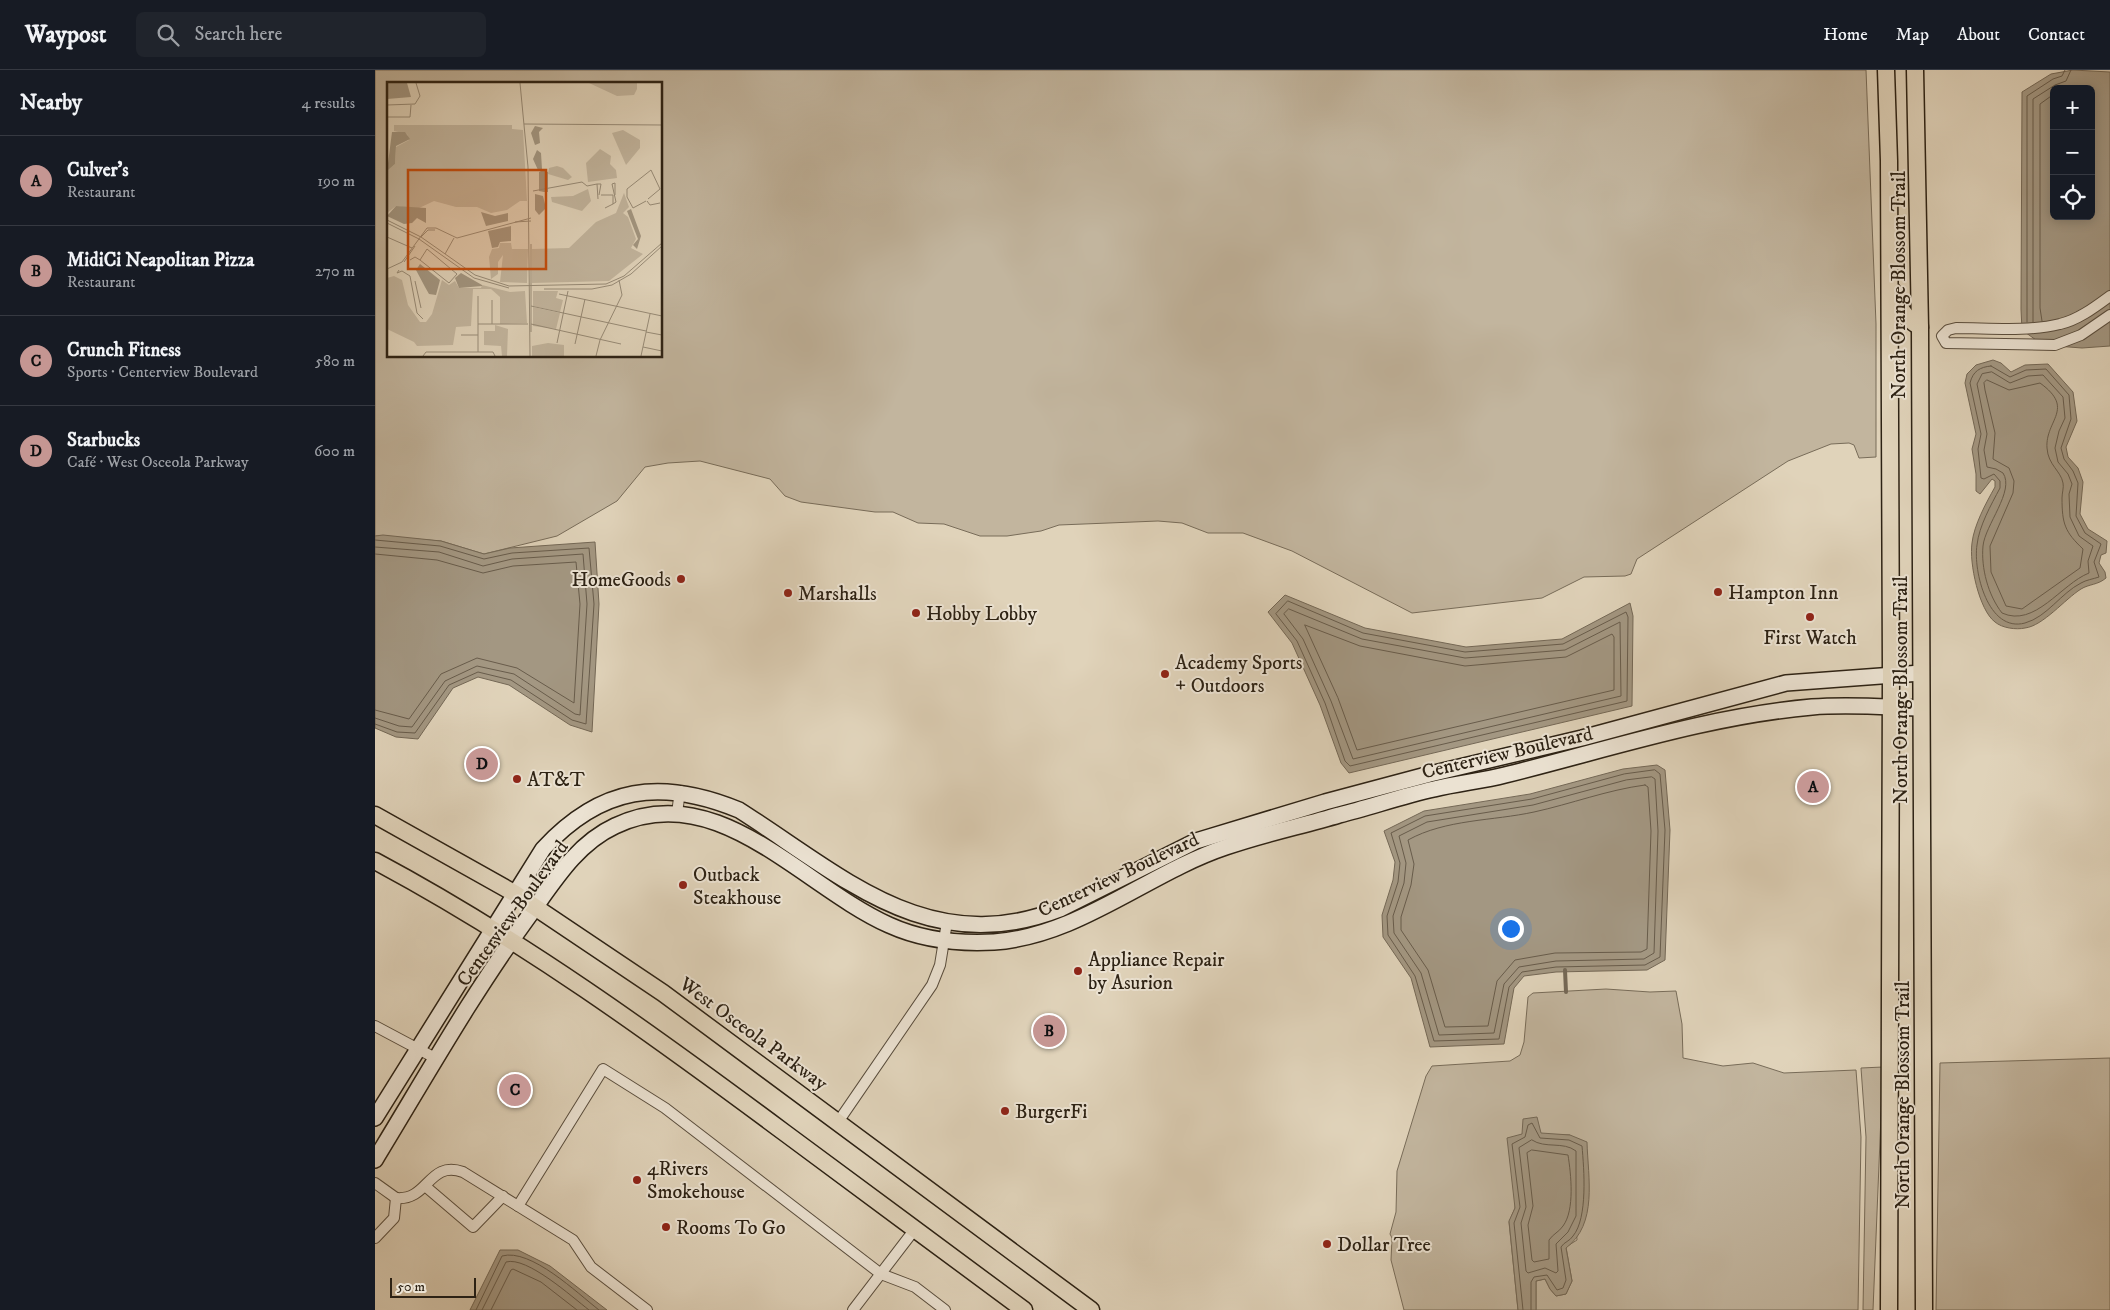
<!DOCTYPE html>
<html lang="en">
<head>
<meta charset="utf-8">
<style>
  :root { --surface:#171b24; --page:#20242c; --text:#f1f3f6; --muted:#9ea1a6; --line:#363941; --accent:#c59692 }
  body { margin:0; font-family:"IM FELL DW Pica",serif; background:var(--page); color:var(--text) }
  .controls { position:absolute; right:15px; top:15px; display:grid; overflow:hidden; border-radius:8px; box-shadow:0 2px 12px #0003 }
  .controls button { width:45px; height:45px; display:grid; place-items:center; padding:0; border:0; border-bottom:1px solid var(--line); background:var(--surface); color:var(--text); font:25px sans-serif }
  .scale { position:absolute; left:15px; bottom:12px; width:86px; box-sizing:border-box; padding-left:5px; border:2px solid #2d2214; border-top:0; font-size:14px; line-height:18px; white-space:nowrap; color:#2d2214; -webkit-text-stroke:4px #ebe2d2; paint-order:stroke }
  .you { position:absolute; left:1135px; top:858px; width:18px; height:18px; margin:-12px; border:4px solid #fff; border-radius:50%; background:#1a73e8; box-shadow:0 0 0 8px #1a73e833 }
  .badge { display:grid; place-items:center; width:32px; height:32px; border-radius:50%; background:var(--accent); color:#111; font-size:16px; font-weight:700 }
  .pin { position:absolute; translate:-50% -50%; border:2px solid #fff; box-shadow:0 1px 5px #0006 }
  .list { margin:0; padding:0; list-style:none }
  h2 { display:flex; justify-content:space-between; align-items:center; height:65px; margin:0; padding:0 20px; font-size:21px }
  h2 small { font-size:16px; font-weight:400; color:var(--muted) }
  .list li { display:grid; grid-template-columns:32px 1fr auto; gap:15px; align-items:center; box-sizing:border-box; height:90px; padding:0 20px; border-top:1px solid var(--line) }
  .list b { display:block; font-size:19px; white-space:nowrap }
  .list p { margin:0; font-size:16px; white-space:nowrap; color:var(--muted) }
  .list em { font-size:16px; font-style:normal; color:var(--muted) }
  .icon { flex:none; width:28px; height:28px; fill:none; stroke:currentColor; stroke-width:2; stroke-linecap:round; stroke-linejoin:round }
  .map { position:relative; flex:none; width:1735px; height:1240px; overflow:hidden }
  header { display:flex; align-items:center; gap:30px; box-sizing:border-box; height:70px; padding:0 25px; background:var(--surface); border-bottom:1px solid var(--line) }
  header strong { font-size:24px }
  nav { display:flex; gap:28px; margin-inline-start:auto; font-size:18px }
  .search { width:350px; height:45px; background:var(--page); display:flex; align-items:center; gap:12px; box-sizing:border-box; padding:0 18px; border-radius:8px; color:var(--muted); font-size:19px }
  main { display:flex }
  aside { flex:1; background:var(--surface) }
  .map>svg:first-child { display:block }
  .green { fill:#c2b59e; stroke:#786c59; fill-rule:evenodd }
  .water { fill:#a39782; stroke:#746856; fill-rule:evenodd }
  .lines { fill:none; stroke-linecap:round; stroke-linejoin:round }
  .shore { stroke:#685c4b; stroke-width:1 }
  .stream { stroke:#746856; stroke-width:4 }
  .street-casing { stroke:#5a4e3e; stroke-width:12 }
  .secondary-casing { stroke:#2d2214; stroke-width:18 }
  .primary-casing { stroke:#2d2214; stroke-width:19 }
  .street { stroke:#ebe2d2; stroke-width:10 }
  .secondary { stroke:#ebe2d2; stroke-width:15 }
  .primary { stroke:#e0d3ba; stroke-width:16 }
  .poi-dot { fill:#8f2418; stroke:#ebe2d2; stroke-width:2 }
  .labels { text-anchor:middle; stroke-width:4; stroke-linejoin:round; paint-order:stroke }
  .street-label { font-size:20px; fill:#2d2214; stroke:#ebe2d2 }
  .poi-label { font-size:20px; fill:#2d2214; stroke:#ebe2d2; text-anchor:start }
  .inset-road { fill:none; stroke:#988c78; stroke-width:1 }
  .view { fill:#c34e0e; fill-opacity:0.15; stroke:#c34e0e; stroke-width:2.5 }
  .inset-edge { fill:none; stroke:#2d2214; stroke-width:2.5 }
</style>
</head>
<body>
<header>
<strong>Waypost</strong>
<div class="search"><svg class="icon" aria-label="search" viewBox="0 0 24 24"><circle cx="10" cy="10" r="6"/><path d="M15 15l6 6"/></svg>Search here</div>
<nav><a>Home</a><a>Map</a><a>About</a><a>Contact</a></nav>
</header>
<main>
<aside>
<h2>Nearby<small>4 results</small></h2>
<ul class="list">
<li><span class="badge">A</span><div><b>Culver's</b><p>Restaurant</p></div><em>190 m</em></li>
<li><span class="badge">B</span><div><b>MidiCi Neapolitan Pizza</b><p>Restaurant</p></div><em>270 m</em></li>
<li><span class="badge">C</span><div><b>Crunch Fitness</b><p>Sports · Centerview Boulevard</p></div><em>580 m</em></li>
<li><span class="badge">D</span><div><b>Starbucks</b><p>Café · West Osceola Parkway</p></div><em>600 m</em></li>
</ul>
</aside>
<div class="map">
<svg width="1735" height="1240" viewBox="0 0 1735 1240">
  <rect width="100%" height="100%" fill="#e0d3ba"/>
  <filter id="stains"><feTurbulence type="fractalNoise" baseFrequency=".004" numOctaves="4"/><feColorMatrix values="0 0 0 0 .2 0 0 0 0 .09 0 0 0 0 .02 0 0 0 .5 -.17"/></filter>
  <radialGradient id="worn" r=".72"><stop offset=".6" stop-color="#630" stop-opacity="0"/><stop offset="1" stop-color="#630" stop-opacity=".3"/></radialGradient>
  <!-- green -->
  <g class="green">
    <path d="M 0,0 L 1491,0 L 1501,254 L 1501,387 L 1484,388 L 1479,375 L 1474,373 L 1456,374 L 1413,391 L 1262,489 L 1256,504 L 1250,506 L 1209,507 L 1167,528 L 1037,543 L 917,481 L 868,463 L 833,463 L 807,453 L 783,451 L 684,455 L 666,461 L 632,466 L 605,466 L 569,454 L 543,453 L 518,442 L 500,442 L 426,432 L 410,426 L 395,409 L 325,391 L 293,393 L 270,397 L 242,431 L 182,466 L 109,484 L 66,471 L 0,466 ZM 14,14 L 286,14 L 286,286 L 14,286 Z"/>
    <polygon points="1231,919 1275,922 1301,921 1307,954 1308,988 1348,996 1378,993 1409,1003 1481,1000 1486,1067 1483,1240 1161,1240 1161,1211 1170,1209 1175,1219 1181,1226 1191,1224 1197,1211 1191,1177 1202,1170 1195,1065 1147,1064 1140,1138 1134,1152 1143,1240 1029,1240 1016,1190 1017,1168 1015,1164 1021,1142 1022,1101 1051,1006 1057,996 1135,991 1145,985 1149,972 1153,927 1158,923"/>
    <polygon points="1735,988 1735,1240 1561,1240 1565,993"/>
    <polygon points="1508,997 1498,1240 1488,1240 1491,1067 1486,998"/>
  </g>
  <!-- water -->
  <g class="water">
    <path d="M 1698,0 L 1735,2 L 1735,276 L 1707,278 L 1668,275 L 1647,260 L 1646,239 L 1647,22 L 1676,4 ZM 1679,19 L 1716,19 L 1716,146 L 1679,146 Z"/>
    <path d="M 1618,290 L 1626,293 L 1636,302 L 1650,295 L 1673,294 L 1698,322 L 1702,351 L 1691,377 L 1693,387 L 1703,398 L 1708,412 L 1705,444 L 1713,459 L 1732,471 L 1731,483 L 1726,485 L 1724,493 L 1730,502 L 1731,508 C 1723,515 1714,514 1706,519 C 1690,529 1668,556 1650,558 C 1641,560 1627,558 1620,552 C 1604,540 1594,493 1597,473 C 1599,455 1611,433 1620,417 L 1620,411 L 1617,409 L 1605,424 L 1601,421 L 1601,404 L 1597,379 L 1601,364 L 1590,313 L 1592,304 L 1601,295 Z"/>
    <polygon points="8,465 66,471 109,484 135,478 220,472 224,534 217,662 195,655 134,615 103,607 78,618 43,669 21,667 0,658 0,466"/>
    <polygon points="910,525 990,558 1091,577 1187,569 1255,533 1258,546 1257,636 974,703 966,693 945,635 917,573 893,542"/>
    <polygon points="1282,695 1290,700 1295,760 1290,890 1272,900 1181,902 1149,906 1139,918 1129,974 1055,977 1036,908 1008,867 1007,845 1018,810 1020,792 1009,761 1049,741 1155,724 1248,699"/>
    <path d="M 1162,1047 L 1166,1063 L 1195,1065 L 1212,1072 C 1213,1108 1223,1154 1191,1178 L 1197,1211 L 1191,1224 L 1181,1226 L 1175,1219 L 1170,1209 L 1161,1211 L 1161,1240 L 1143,1240 L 1134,1151 L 1140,1138 L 1132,1068 L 1147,1064 L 1148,1049 Z"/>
    <polygon points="125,1180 143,1180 175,1196 232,1240 95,1240"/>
  </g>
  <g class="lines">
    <!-- shore -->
    <g class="shore">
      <polyline points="1667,251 1665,238 1665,34 1679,24"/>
      <polyline points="1652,252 1652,26 1678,9 1687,6 1690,0"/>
      <polyline points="1658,252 1658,29 1680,15 1691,11 1696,0"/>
      <path d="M 1616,296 L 1635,307 L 1651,300 L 1671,299 L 1694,325 L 1696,349 L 1686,378 L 1689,389 L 1698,401 L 1703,413 L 1701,446 L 1710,463 L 1726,474 L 1719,492 L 1724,507 C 1718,509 1711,510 1706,513 C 1686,523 1672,547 1650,553 C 1613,563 1598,501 1602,475 C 1604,456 1616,435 1625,418 L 1625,411 L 1619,404 L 1609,409 L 1606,408 L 1603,379 L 1606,364 L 1595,313 C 1598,301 1605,297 1616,296 Z"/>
      <path d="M 1617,302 L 1635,313 L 1653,306 L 1668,305 L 1688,327 L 1690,348 L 1684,361 L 1680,378 L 1683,392 L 1693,404 L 1697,414 L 1694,424 L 1695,447 L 1704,466 L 1718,476 L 1713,491 L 1714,503 C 1686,514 1660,558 1627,543 C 1613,525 1606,498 1608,476 C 1610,455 1640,421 1628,403 L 1621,399 L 1612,397 L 1609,380 L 1612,364 L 1602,314 L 1607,304 Z"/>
      <path d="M 1612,310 L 1634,320 L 1665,313 C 1701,339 1670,350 1672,378 C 1673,395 1686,401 1688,413 C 1689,417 1687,423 1687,428 C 1687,454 1690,462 1708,479 L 1705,498 L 1647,539 L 1631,536 L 1616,502 L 1615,476 L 1638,423 L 1639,411 L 1634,398 L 1618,389 L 1620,363 L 1610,320 L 1609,313 Z"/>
      <polyline points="0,470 65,476 109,489 137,483 214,478 219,534 211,654 197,650 136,610 103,602 74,615 40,663 22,662 0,654"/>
      <polyline points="0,477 64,482 108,496 137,489 208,484 212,534 205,645 200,644 139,604 102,596 70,611 37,657 24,656 0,648"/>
      <polyline points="0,484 62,490 108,503 138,496 201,492 205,534 199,633 142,598 102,588 66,604 34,649 0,640"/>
      <polygon points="913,531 988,563 1090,582 1188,574 1251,542 1253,547 1252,631 975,696 970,691 950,633 922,571 901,544"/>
      <polygon points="914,539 987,569 1090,588 1190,580 1245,552 1246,626 978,689 956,631 928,569 909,544"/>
      <polygon points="930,555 985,576 1090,596 1191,587 1237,564 1239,567 1239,620 982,680 963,628"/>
      <polygon points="1280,700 1285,704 1290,760 1285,887 1270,895 1181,897 1147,902 1134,917 1124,969 1059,971 1040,906 1013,865 1012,846 1023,812 1025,793 1016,763 1050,746 1157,729 1249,704"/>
      <polygon points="1277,707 1280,709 1283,761 1279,883 1269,889 1181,891 1144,897 1129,914 1119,963 1064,965 1046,903 1019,863 1018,846 1029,813 1031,793 1024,766 1052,752 1158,735 1251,710"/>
      <path d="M 1270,715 L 1273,717 L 1276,761 L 1272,879 L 1266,882 L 1180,883 L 1140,890 L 1122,911 L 1113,956 L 1070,957 L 1053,900 L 1026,860 L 1026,847 L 1036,815 L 1039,794 L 1033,770 C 1071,749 1118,751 1159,742 C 1196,734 1232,720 1270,715 Z"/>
      <path d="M 1157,1070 C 1170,1079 1188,1071 1201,1081 L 1201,1146 L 1193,1162 L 1181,1174 L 1183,1201 L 1181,1203 L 1170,1198 L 1153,1203 L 1151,1201 L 1146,1153 L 1151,1137 L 1144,1078 Z"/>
      <path d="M 1157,1080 L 1193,1085 C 1196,1104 1200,1140 1188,1156 C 1184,1162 1178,1164 1174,1170 L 1174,1189 L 1159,1192 L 1157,1190 L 1153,1155 L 1158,1136 L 1152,1083 Z"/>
      <path d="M 101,1240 L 127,1186 C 156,1178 202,1223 224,1240"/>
      <path d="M 107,1240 L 131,1192 C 152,1186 197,1227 214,1240"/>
      <polyline points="116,1240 136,1200 138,1199 166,1212 202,1240"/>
      <path d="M 1148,1240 L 1139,1153 L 1145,1137 L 1137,1074 L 1150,1067 L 1153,1055 L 1157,1053 L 1165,1068 L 1194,1070 L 1207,1076 C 1209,1099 1213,1148 1198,1166 C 1195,1171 1189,1172 1186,1177 L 1191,1210 L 1188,1218 L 1182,1220 L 1172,1205 L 1159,1207 L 1156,1212 L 1156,1240"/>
    </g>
    <!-- stream -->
    <polyline class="stream" points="1190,900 1191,922"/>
    <defs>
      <g id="street">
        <path d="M 1735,226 C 1720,237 1703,250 1685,254 C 1653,262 1613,258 1581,258 L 1573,260 L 1567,266 L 1571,273 L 1680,275 L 1706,265 L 1735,245"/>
        <polyline points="302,743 305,721"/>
        <polyline points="0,956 62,989"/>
        <polyline points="463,1052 557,915 565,895 572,852"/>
        <polyline points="0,1113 21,1128"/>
        <polyline points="50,1116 98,1157 128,1126"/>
        <path d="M 21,1128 C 54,1131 53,1090 88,1102 L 198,1170 L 216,1197 L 272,1240"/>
        <polyline points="143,1136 228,999 290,1038 506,1204 540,1217 570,1240"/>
        <polyline points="0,1168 19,1148 21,1128"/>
        <polyline points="478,1240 540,1159"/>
      </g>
      <g id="secondary">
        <path d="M 0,1048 L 168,779 C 226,716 286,708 364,740 C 468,806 553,890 685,839 L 821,771 L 950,732 L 1055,704 L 1207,668 L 1411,613 L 1546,603"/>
        <path d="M 0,1090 C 50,1008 97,924 154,846 C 178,813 201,774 240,756 C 342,707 427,816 514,855 C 547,870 583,874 619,872 C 704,866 773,803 851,777 C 888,764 927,756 964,745 C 996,737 1027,726 1059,719 C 1083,713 1107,711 1130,705 C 1231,680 1333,646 1437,637 C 1473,634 1509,637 1545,638"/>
      </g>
      <g id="primary">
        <polyline points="1511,0 1514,91 1516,606 1514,1240"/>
        <polyline points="1540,0 1545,257 1549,1240"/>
        <path d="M 1518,221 C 1525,238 1529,248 1545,257"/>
        <polyline points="0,745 139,823 288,923 716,1240"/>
        <path d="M 0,791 C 146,869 277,964 410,1063 C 490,1122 569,1181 649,1240"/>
      </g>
    </defs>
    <!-- street casing -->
    <use href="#street" class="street-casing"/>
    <!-- secondary casing -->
    <use href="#secondary" class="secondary-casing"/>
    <!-- primary casing -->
    <use href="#primary" class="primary-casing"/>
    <!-- street -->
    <use href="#street" class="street"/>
    <!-- secondary -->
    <use href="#secondary" class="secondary"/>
    <!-- primary -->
    <use href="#primary" class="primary"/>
  </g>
  <!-- markers -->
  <g class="poi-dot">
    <circle cx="306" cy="509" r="5"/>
    <circle cx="1343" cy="522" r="5"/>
    <circle cx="413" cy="523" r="5"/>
    <circle cx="541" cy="543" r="5"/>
    <circle cx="1435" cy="547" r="5"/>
    <circle cx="790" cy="604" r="5"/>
    <circle cx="142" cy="709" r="5"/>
    <circle cx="308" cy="815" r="5"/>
    <circle cx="703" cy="901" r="5"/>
    <circle cx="630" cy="1041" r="5"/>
    <circle cx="262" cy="1110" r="5"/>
    <circle cx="291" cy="1157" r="5"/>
    <circle cx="952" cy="1174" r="5"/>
  </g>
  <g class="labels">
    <!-- street labels -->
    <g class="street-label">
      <text transform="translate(1523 215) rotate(-90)" y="7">North Orange Blossom Trail</text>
      <text transform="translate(1525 620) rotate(-90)" y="7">North Orange Blossom Trail</text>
      <text transform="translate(1132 682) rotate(-13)" y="7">Centerview Boulevard</text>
      <text transform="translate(743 804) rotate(-25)" y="7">Centerview Boulevard</text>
      <text transform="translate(137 843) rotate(-54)" y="7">Centerview Boulevard</text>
      <text transform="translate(379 963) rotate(36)" y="7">West Osceola Parkway</text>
      <text transform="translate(1527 1025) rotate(-90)" y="7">North Orange Blossom Trail</text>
    </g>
    <!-- poi labels -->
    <g class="poi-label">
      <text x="296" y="516" text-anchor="end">HomeGoods</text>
      <text x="1353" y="529">Hampton Inn</text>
      <text x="423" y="530">Marshalls</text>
      <text x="551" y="550">Hobby Lobby</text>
      <text x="1435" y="574" text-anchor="middle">First Watch</text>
      <text x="800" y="599">Academy Sports<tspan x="800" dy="23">+ Outdoors</tspan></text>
      <text x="152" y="716">AT&amp;T</text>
      <text x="318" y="811">Outback<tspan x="318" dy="23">Steakhouse</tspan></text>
      <text x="713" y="896">Appliance Repair<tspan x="713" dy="23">by Asurion</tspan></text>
      <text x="640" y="1048">BurgerFi</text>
      <text x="272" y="1105">4Rivers<tspan x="272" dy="23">Smokehouse</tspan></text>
      <text x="301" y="1164">Rooms To Go</text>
      <text x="962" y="1181">Dollar Tree</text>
    </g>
  </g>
  <!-- overview -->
  <g transform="translate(12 12)">
    <rect width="275" height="275" fill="#e0d3ba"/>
    <path d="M 202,1 L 250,1 L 250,7 L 247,13 L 230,14 ZM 7,43 L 125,43 L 125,47 L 136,48 L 140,119 L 133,119 L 120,128 L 104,131 L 90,125 L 69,125 L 47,119 L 30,127 L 9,124 L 0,131 L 0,89 L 8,82 L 9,65 L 22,58 L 20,52 L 7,49 ZM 236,48 L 253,58 L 253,66 L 239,83 L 225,51 ZM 213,67 L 224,74 L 223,82 L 229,88 L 230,96 L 201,100 L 199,81 ZM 170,84 L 176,86 L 185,95 L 181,98 L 161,92 L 162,86 ZM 201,107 L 204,119 L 195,129 L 165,120 L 164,115 L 186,114 ZM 237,111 L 242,125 L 236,131 L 241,135 L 249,157 L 244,166 L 256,172 L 222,199 L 145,201 L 145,167 L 182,166 L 209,140 L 229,131 ZM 113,161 L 124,161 L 125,167 L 141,167 L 140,201 L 113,200 L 116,173 L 111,180 L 111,192 L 104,197 L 102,175 L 105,167 L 112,166 ZM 7,194 L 15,198 L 21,223 L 33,240 L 39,240 L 45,232 L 55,198 L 62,203 L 68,199 L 72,206 L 94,206 L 95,203 L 123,210 L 138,209 L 140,241 L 113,242 L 113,215 L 104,207 L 86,207 L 84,244 L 69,245 L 66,263 L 30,264 L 27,260 L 0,247 L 0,196 ZM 146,209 L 171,209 L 169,216 L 176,218 L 173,230 L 146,224 ZM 146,225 L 173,231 L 169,247 L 146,244 ZM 108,243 L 121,247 L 120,274 L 115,274 L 114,264 L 97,263 L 97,249 L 108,249 ZM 161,261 L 177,263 L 177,274 L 145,274 L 145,264 Z" fill="#c2b59e"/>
    <path d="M 0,1 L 20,1 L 24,15 L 0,17 ZM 148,44 L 156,46 L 152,50 L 153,61 L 148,63 L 144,51 ZM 5,50 L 18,50 L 23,57 L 9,64 L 8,82 L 0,89 ZM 150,68 L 154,71 L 155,87 L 151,88 L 146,77 ZM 156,88 L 161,90 L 161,110 L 157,110 L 152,109 L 152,90 ZM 148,112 L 156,114 L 159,126 L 152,133 L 148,128 ZM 9,124 L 39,126 L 39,141 L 30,136 L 25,141 L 17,142 L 0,134 ZM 244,127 L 254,154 L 250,167 L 246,163 L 251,157 L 240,129 ZM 94,130 L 108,134 L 121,131 L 121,139 L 99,144 ZM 124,144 L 124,159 L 113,160 L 111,165 L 105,166 L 101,149 ZM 33,182 L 53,198 L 49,213 L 42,212 L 38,205 L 29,188 ZM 74,191 L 95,203 L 95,204 L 72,206 L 68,196 Z" fill="#a39782"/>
    <path class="inset-road" d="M 133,1 L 141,85 L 143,274M 0,23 L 28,22 L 33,14 L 29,1M 0,35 L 23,35 L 24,23M 137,42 L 275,43M 210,102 L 214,102 L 212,113M 146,109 L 195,100 L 200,104 L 210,102 L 211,117M 214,113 L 226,113 L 226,122 L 218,126M 275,113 L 275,146M 259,119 L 246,126 L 240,115 L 240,107 L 264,88 L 273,107 L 261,117M 260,119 L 263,123 L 273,121M 226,122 L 229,120 L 225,102 L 228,101 L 228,113M 0,138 L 34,155 L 88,193 L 122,204 L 219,202 L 237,194 L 275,161M 128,140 L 144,139M 0,141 L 32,157 L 87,196 L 122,206M 0,155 L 25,166M 34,155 L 41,148 L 48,148M 144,162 L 144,250M 58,172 L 67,156M 23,178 L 28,175 L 33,178 L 40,167 L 70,192 L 62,201 L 33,178M 17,180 L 28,164M 0,187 L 15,180 L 40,146 L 49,146 L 70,156 L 144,136M 12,188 L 10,191 L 15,189 L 23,194 L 30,231 L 36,237M 28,199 L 34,226M 157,207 L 205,207 L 225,203 L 244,192 L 275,164M 172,212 L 275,234M 105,218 L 105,242M 144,224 L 259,249M 91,242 L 141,242M 144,242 L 234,262M 259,250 L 275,253M 74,253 L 91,253M 170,261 L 181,209M 188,262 L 198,217M 256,265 L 275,269M 91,270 L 91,214M 36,274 L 39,270 L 106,270 L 108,274M 209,274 L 213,258 L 235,213 L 232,198M 254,274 L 263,232"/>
    <path class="view" d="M 21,88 L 159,88 L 159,187 L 21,187 Z"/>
    <rect width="275" height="275" class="inset-edge"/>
  </g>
  <rect width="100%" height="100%" filter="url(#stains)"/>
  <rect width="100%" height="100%" fill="url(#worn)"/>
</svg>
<div class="controls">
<button>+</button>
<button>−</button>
<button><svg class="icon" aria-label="locate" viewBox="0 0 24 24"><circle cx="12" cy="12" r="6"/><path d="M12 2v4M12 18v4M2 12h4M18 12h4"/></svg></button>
</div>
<div class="scale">50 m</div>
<div class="you"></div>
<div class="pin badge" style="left:1438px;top:717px">A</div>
<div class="pin badge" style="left:674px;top:961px">B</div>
<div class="pin badge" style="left:140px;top:1020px">C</div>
<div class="pin badge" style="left:107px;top:694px">D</div>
</div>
</main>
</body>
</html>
